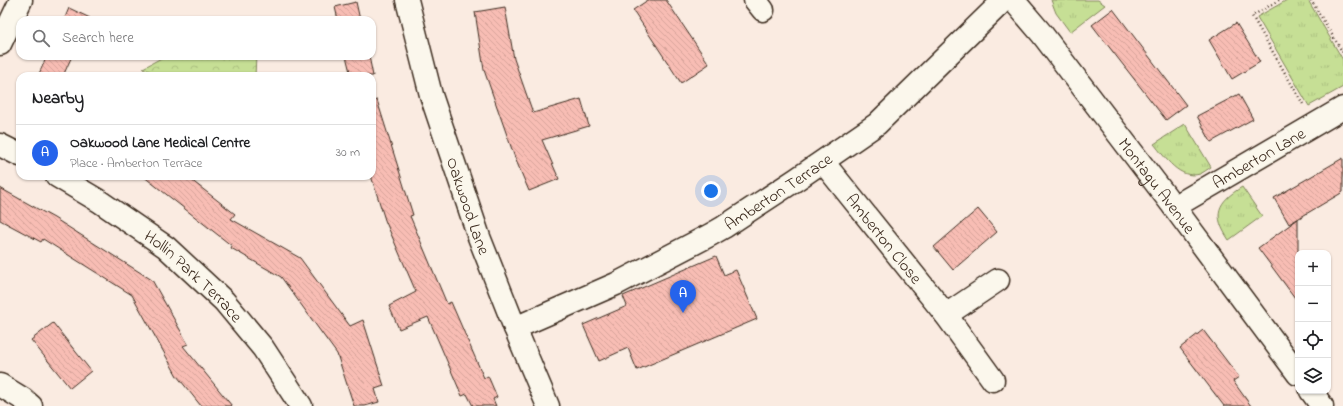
<!DOCTYPE html>
<html lang="en">
<head>
<meta charset="utf-8">
<style>
  :root { --surface:#fff; --page:#f2f2f2; --text:#202124; --muted:#757577; --line:#e0e0e0; --accent:#2563eb }
  body { margin:0; font-family:"Indie Flower",sans-serif; background:var(--page); color:var(--text) }
  .controls { position:absolute; right:12px; bottom:12px; display:grid; overflow:hidden; border-radius:8px; box-shadow:0 1px 3px #0004 }
  .controls button { width:36px; height:36px; display:grid; place-items:center; padding:0; border:0; border-bottom:1px solid var(--line); background:var(--surface); color:var(--text); font:20px sans-serif }
  .you { position:absolute; left:711px; top:191px; width:14px; height:14px; margin:-10px; border:3px solid #fff; border-radius:50%; background:#1a73e8; box-shadow:0 0 0 6px #1a73e833 }
  .badge { display:grid; place-items:center; width:26px; height:26px; border-radius:50%; background:var(--accent); color:#fff; font-size:13px; font-weight:700 }
  .pin { position:absolute; translate:-50% -33px; filter:drop-shadow(0 1px 2px #0008) }
  .pin::after { content:''; position:absolute; top:21px; width:14px; height:12px; background:inherit; clip-path:polygon(0 0,100% 0,50% 100%) }
  .list { margin:0; padding:0; list-style:none }
  h2 { display:flex; justify-content:space-between; align-items:center; height:52px; margin:0; padding:0 16px; font-size:17px }
  h2 small { font-size:13px; font-weight:400; color:var(--muted) }
  .list li { display:grid; grid-template-columns:26px 1fr auto; gap:12px; align-items:center; box-sizing:border-box; height:56px; padding:0 16px; border-top:1px solid var(--line) }
  .list b { display:block; font-size:15px; white-space:nowrap }
  .list p { margin:0; font-size:13px; white-space:nowrap; color:var(--muted) }
  .list em { font-size:13px; font-style:normal; color:var(--muted) }
  .icon { flex:none; width:22px; height:22px; fill:none; stroke:currentColor; stroke-width:2; stroke-linecap:round; stroke-linejoin:round }
  .map { position:relative; flex:none; width:1343px; height:406px; overflow:hidden }
  .search { position:absolute; background:var(--surface); box-shadow:0 1px 3px #0004; left:16px; top:16px; width:360px; height:44px; display:flex; align-items:center; gap:10px; box-sizing:border-box; padding:0 14px; border-radius:12px; color:var(--muted); font-size:15px }
  .panel { position:absolute; background:var(--surface); box-shadow:0 1px 3px #0004; left:16px; top:72px; width:360px; height:108px; border-radius:12px }
  .map>svg:first-child { display:block }
  .grass { fill:url(#grass-tufts); stroke:#80845a }
  .forest { fill:url(#forest-crowns); stroke:#80845a }
  .building { fill:url(#building-back-hatch); stroke:#3b2a1e }
  .lines { fill:none; stroke-linecap:round; stroke-linejoin:round }
  .minor-casing { stroke:#3b2a1e; stroke-width:25 }
  .path { stroke:#3b2a1e; stroke-width:2.5; stroke-dasharray:1 3; stroke-linecap:butt }
  .minor { stroke:#fbf7ec; stroke-width:22 }
  .labels { text-anchor:middle; stroke-width:4; stroke-linejoin:round; paint-order:stroke }
  .street-label { font-size:17px; fill:#3b2a1e; stroke:#fbf7ec }
</style>
</head>
<body>
<div class="map">
<svg width="1343" height="406" viewBox="0 0 1343 406">
  <defs>
    <pattern id="grass-tufts" width="24" height="20" patternUnits="userSpaceOnUse"><rect width="24" height="20" fill="#c6df95"/><path d="M3 7l-1-3M5 7V3M7 7l1-3M15 17l-1-3M17 17v-4M19 17l1-3" fill="none" stroke="#abc080"/></pattern>
    <pattern id="forest-crowns" width="20" height="18" patternUnits="userSpaceOnUse"><rect width="20" height="18" fill="#c6df95"/><path d="M2 6a3 3 0 1 1 6 0M12 15a3 3 0 1 1 6 0" fill="none" stroke="#abc080"/></pattern>
    <pattern id="building-back-hatch" width="6" height="6" patternUnits="userSpaceOnUse"><rect width="6" height="6" fill="#f8bdb4"/><path d="M-1 5l2 2M0 0l6 6M5-1l2 2" fill="none" stroke="#d6a39a"/></pattern>
  </defs>
  <rect width="100%" height="100%" fill="#faebe1"/>
  <filter id="ink" filterUnits="userSpaceOnUse"><feTurbulence type="fractalNoise" baseFrequency=".025" numOctaves="2"/><feDisplacementMap in="SourceGraphic" scale="8" xChannelSelector="R" yChannelSelector="G"/><feConvolveMatrix kernelMatrix="1 2 1 2 8 2 1 2 1" color-interpolation-filters="sRGB"/></filter>
  <g filter="url(#ink)">
    <!-- grass -->
    <g class="grass">
      <polygon points="1051,0 1098,0 1105,5 1070,32 1056,13"/>
      <polygon points="1287,0 1308,0 1343,60 1343,87 1309,106 1257,17"/>
      <path d="M 1185,124 L 1211,167 C 1208,169 1204,172 1200,174 C 1179,180 1165,157 1154,144 Z"/>
      <path d="M 1242,187 L 1262,216 L 1229,240 C 1212,215 1217,202 1242,187 Z"/>
    </g>
    <!-- forest -->
    <polygon class="forest" points="165,56 256,56 255,76 160,76 143,68"/>
    <!-- building -->
    <g class="building">
      <polygon points="648,0 666,0 709,64 681,83 633,10"/>
      <polygon points="356,2 360,20 338,20 335,7"/>
      <polygon points="505,7 514,59 533,113 581,99 589,126 542,140 559,179 529,191 515,158 484,70 475,12"/>
      <polygon points="69,8 90,18 89,20 64,20"/>
      <polygon points="1113,9 1186,105 1166,120 1092,25"/>
      <polygon points="1236,23 1260,62 1232,79 1209,40"/>
      <polygon points="47,56 72,56 63,76 38,76"/>
      <polygon points="346,56 369,56 373,76 351,76"/>
      <polygon points="1239,94 1253,119 1211,142 1197,116"/>
      <polygon points="377,100 413,215 410,216 447,304 451,302 484,378 488,376 497,397 493,399 496,406 473,406 467,394 462,396 428,317 399,329 389,306 416,292 385,220 372,179 372,101"/>
      <polygon points="1343,158 1343,192 1289,224 1274,198"/>
      <polygon points="143,176 186,176 235,214 231,219 300,258 350,326 363,320 384,386 375,389 379,402 365,406 354,406 337,354 281,277 231,248 232,246"/>
      <polygon points="0,188 54,218 152,280 188,344 183,346 232,406 201,406 177,376 132,295 43,239 41,242 0,220"/>
      <polygon points="978,209 997,232 953,270 934,247"/>
      <polygon points="1298,219 1298,302 1258,248"/>
      <polygon points="716,256 724,275 736,270 757,319 637,370 628,348 599,361 583,325 627,306 623,296"/>
      <polygon points="53,323 91,371 70,388 31,340"/>
      <polygon points="1203,330 1239,377 1233,381 1251,406 1224,406 1180,348"/>
    </g>
    <g class="lines">
      <defs>
        <g id="minor">
          <path id="s1" d="M 407,0 L 431,95 L 479,237 L 515,328 L 548,406"/>
          <polyline points="755,0 763,10"/>
          <path id="s2" d="M 1013,0 L 1042,34 L 1174,207 L 1298,374"/>
          <polyline points="0,44 21,0"/>
          <polyline points="0,145 20,155"/>
          <path id="s3" d="M 823,162 L 946,315 L 998,280"/>
          <path id="s4" d="M 57,176 L 99,201 L 166,247 L 224,301 L 263,348 L 301,406"/>
          <path id="s5" d="M 1174,207 L 1343,108"/>
          <polyline points="946,315 993,380"/>
          <path id="s6" d="M 515,328 L 616,284 L 710,235 L 724,227 L 797,179 L 877,124 L 1004,0"/>
          <polyline points="0,385 23,399 31,406"/>
          <polyline points="1311,391 1322,406"/>
        </g>
      </defs>
      <!-- minor casing -->
      <use href="#minor" class="minor-casing"/>
      <!-- path -->
      <g class="path">
        <polyline points="1279,0 1252,16 1303,104"/>
        <polyline points="1311,0 1343,53"/>
      </g>
      <!-- minor -->
      <use href="#minor" class="minor"/>
    </g>
  </g>
  <g class="labels">
    <!-- street labels -->
    <g class="street-label">
      <text dy="6" stroke="none"><textPath href="#s5" startOffset="98">Amberton Lane</textPath></text>
      <text dy="6" stroke="none"><textPath href="#s2" startOffset="235">Montagu Avenue</textPath></text>
      <text dy="6" stroke="none"><textPath href="#s6" startOffset="297">Amberton Terrace</textPath></text>
      <text dy="6" stroke="none"><textPath href="#s1" startOffset="215">Oakwood Lane</textPath></text>
      <text dy="6" stroke="none"><textPath href="#s3" startOffset="98">Amberton Close</textPath></text>
      <text dy="6" stroke="none"><textPath href="#s4" startOffset="170">Hollin Park Terrace</textPath></text>
    </g>
  </g>
</svg>
<div class="controls">
<button>+</button>
<button>−</button>
<button><svg class="icon" aria-label="locate" viewBox="0 0 24 24"><circle cx="12" cy="12" r="6"/><path d="M12 2v4M12 18v4M2 12h4M18 12h4"/></svg></button>
<button><svg class="icon" aria-label="layers" viewBox="0 0 24 24"><path d="M12 4l9 5-9 5-9-5zM3 14l9 5 9-5"/></svg></button>
</div>
<div class="you"></div>
<div class="pin badge" style="left:683px;top:313px">A</div>
<div class="search"><svg class="icon" aria-label="search" viewBox="0 0 24 24"><circle cx="10" cy="10" r="6"/><path d="M15 15l6 6"/></svg>Search here</div>
<section class="panel">
<h2>Nearby<small></small></h2>
<ul class="list">
<li><span class="badge">A</span><div><b>Oakwood Lane Medical Centre</b><p>Place · Amberton Terrace</p></div><em>30 m</em></li>
</ul>
</section>
</div>
</body>
</html>
